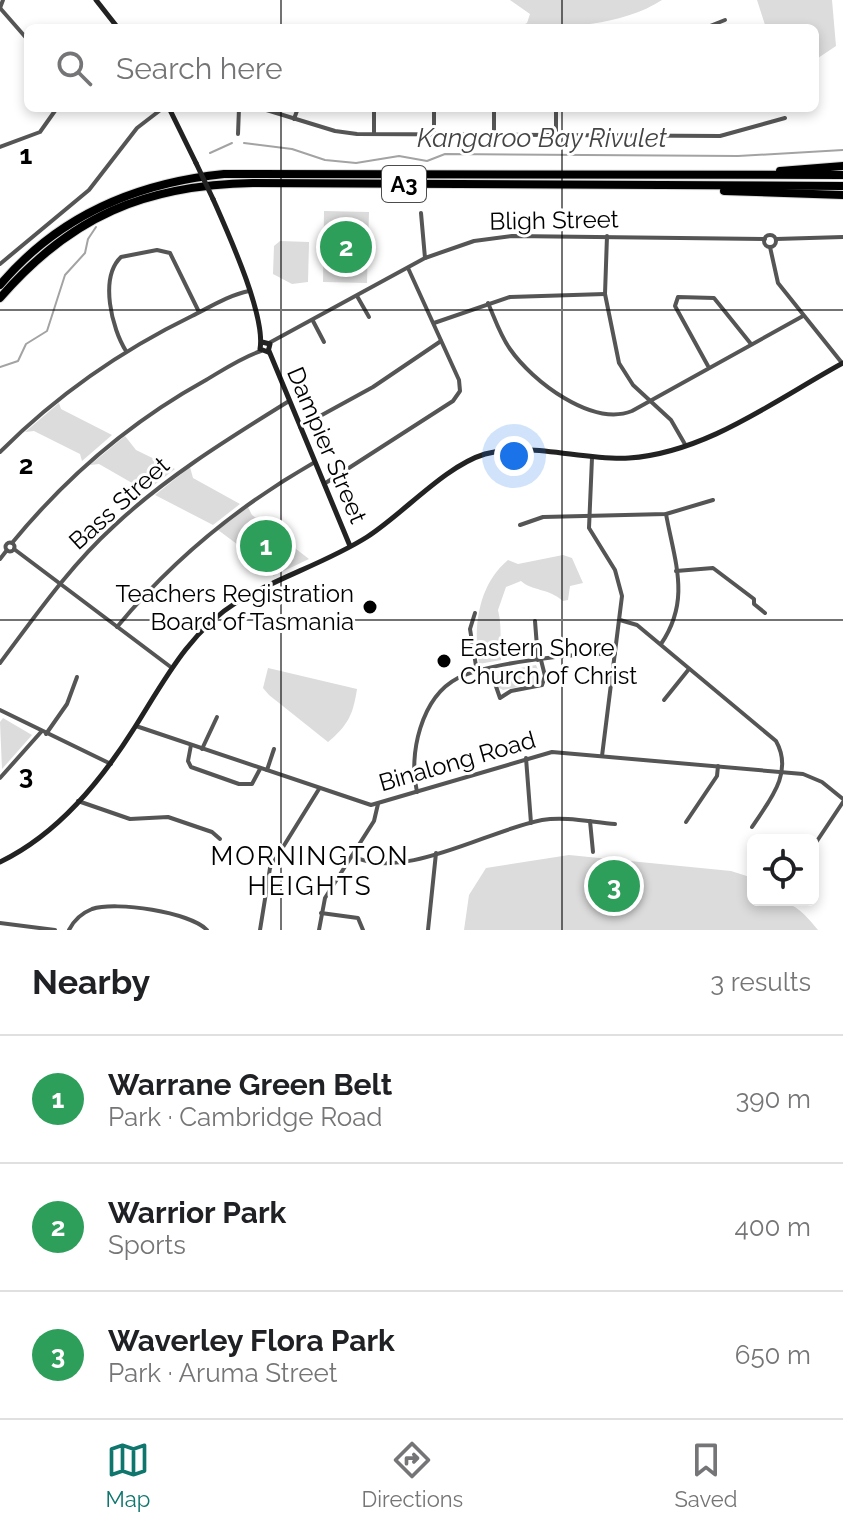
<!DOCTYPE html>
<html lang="en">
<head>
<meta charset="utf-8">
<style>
	:root { --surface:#fff; --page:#f6f6f6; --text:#202124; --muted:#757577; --line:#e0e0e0; --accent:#0f766e }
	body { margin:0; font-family:Raleway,sans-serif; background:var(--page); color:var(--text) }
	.controls { position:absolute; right:24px; bottom:24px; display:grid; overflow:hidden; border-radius:12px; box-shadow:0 4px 12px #0003 }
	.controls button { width:72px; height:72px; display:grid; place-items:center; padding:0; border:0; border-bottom:2px solid var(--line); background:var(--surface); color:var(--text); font:40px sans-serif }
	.you { position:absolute; left:514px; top:456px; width:28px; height:28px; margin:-20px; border:6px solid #fff; border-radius:50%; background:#1a73e8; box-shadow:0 0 0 12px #1a73e833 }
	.badge { display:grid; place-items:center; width:52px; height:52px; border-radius:50%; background:var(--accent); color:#fff; font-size:26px; font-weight:700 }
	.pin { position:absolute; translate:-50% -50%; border:4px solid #fff; box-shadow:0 2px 8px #0006 }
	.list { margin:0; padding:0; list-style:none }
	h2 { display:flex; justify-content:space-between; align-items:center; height:104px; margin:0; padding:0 32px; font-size:34px }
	h2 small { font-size:26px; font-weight:400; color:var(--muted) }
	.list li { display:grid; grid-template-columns:52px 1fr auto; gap:24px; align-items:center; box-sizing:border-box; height:128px; padding:0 32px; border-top:2px solid var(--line) }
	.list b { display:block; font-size:30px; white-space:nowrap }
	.list p { margin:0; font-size:26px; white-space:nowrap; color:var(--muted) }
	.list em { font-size:26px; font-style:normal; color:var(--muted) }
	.icon { flex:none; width:44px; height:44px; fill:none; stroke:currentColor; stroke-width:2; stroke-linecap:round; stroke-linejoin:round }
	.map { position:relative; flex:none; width:843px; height:930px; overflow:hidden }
	.search { position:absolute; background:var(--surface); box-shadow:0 4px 12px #0003; left:24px; right:24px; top:24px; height:88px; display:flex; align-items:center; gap:20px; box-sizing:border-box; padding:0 28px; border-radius:12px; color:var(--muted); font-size:30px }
	.sheet { height:488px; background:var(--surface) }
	nav { display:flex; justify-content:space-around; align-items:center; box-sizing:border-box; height:112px; border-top:2px solid var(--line); background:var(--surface); font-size:22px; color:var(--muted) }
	nav a { display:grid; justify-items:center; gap:4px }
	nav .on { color:var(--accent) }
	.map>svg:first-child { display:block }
	.green { fill:#dcdcdc }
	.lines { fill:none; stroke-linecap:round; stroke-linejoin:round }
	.stream { stroke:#a3a3a3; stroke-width:2 }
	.highway-casing { stroke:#dbdbdb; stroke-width:10 }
	.street { stroke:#555; stroke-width:4 }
	.secondary { stroke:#222; stroke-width:5 }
	.highway { stroke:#000; stroke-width:8 }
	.secondary-bridge { stroke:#222; stroke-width:5 }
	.grid { fill:none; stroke:#000; stroke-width:2; stroke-opacity:0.55 }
	.poi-dot { fill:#000; stroke:#fff; stroke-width:3 }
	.labels { text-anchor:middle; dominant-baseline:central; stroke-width:6; stroke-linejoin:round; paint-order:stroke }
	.shield { fill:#fff; stroke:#4c4c4c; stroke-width:2 }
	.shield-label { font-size:22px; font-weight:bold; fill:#000 }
	.street-label { font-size:24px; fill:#000; stroke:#fff }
	.poi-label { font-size:24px; fill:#000; stroke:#fff; text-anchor:end }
	.water-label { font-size:26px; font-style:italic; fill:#444; stroke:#fff }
	.neighbourhood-label { font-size:26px; letter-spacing:2px; fill:#000; stroke:#fff }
	.grid-label { font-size:26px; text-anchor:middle; font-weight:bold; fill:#000; stroke:#fff; stroke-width:6; stroke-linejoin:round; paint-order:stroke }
</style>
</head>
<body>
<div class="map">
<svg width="843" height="930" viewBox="0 0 843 930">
	<rect width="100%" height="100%" fill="#fff"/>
	<g class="green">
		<path d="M510,0H662C622,26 563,28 517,28L527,23L530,14Z"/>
		<polygon points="757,0 832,0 836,46 815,60 815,28 766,28"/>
		<polygon points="324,211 369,212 367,283 323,282"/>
		<polygon points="280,241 309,242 308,282 292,284 273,274 274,246"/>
		<polygon points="59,403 61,409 112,435 82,461 80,454 34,431 25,432"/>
		<polygon points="125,436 136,450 175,469 146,491 99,464 90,465"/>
		<polygon points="190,467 193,478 240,504 213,525 155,495"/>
		<polygon points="248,507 252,515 309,559 273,576 272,570 218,530"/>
		<path d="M563,555L572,558L583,583L570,586L568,600L563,601C548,588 532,591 521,581L506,587L498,610C502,625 500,642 501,660L479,664C473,627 478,585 508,560L518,564Z"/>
		<polygon points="536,665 541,677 538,683 503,690 497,687 498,672"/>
		<path d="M268,668L357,689C353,715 348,725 328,742L269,695L263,688Z"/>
		<polygon points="3,718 32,735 2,769 0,722"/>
		<path d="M569,855L731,871L753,878V900C788,900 795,902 818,930H464L469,895L486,868Z"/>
	</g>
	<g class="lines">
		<g class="stream">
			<polyline points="244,143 292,149 325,160 356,163 399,156 427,161 445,154 738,156 843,150"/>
			<polyline points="210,153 232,143"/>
			<polyline points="0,367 18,361 26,344 47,331 65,275 85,253 88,239 96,227"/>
		</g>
		<g class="highway-casing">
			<g id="highway">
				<polyline points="780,171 843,166"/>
				<polyline points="724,191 843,195"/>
				<path d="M0,285C58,216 136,183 224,174L843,175"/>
				<path d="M0,298C71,216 145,185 253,183L843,186"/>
			</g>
		</g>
		<g class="street">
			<polyline points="0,8 28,40"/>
			<polyline points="0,8 3,0"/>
			<polyline points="705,28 725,20"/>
			<polyline points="260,108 335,131 357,134 720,136 785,118"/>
			<polyline points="494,108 494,134"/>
			<polyline points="294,119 298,108"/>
			<polyline points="238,134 239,108"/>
			<polyline points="374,134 374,108"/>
			<polyline points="434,134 434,108"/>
			<polyline points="556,135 556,108"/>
			<polyline points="0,147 40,132 57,108"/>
			<polyline points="421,213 425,258"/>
			<circle cx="770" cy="241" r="6"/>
			<polyline points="607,236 605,294 619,363 633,385 671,420 686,446"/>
			<polyline points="776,239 843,237"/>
			<polyline points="770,247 778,283 842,363"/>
			<polyline points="0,264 89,190 137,128 163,108"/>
			<polyline points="357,296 369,317"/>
			<path d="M488,303C495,319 500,335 510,349C532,381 592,427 632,411L803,316"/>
			<polyline points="313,321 324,342"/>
			<polyline points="434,323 510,297 605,294"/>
			<polyline points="269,343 425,258 474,241 512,236 765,239"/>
			<path d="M126,351C112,329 99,278 121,257L157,250L170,253L199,312"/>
			<polyline points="708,366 675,306 678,297 714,298 751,344"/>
			<polyline points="300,427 373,387 441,341"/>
			<path d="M0,452C56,396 120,351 192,316C210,307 229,295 249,291"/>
			<polyline points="592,458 589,528 615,570 622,596 602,756"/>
			<polyline points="324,484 453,401 460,391 459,380 408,268"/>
			<polyline points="520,525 543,517 666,514 713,500"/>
			<circle cx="10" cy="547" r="4.5"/>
			<path d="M12,543C67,476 130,422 206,380C223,370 242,357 261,351"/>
			<polyline points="14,549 172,668"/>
			<polyline points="0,559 7,550"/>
			<polyline points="676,571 713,568 754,599 754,604 765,613"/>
			<polyline points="475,613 470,629 477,672"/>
			<path d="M620,620L637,625L776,741C794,773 769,801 752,827"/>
			<polyline points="535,621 538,660"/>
			<path d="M117,627C173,559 238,506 315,462"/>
			<path d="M661,644C691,600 675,563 666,514"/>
			<path d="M0,663C36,615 70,566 114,526C166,477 228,439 289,401"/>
			<polyline points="490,669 500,698 511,691 542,685 545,676 541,660"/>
			<polyline points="664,700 689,669"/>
			<polyline points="0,710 111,764"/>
			<polyline points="136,726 371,805 552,752 803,774 822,782 843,799"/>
			<polyline points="46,734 67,704 77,677"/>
			<polyline points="191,745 188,761 191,767 239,784 252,784 260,769"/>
			<polyline points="202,749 217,717"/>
			<polyline points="526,758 531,823"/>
			<polyline points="267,770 274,749"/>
			<polyline points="0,778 41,732"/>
			<path d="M417,792C408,755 421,697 458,678C487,663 582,652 615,654"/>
			<polyline points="78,801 130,819 168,817 212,832 220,839"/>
			<polyline points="590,821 593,852"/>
			<polyline points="686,822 717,776 718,766"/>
			<polyline points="813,847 843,802"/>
			<path d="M352,856C404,882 488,830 542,820C565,816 591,822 615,824"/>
			<polyline points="321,913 358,918 363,930"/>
			<polyline points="0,923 55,930"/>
			<path d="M69,930C74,920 82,913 92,909C116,901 190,912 207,930"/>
			<polyline points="260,930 270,868 319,789"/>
			<polyline points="319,930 325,898 374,821 378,804"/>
			<polyline points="428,930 436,853"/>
		</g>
		<g class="secondary">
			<polyline points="96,0 118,28"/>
			<polyline points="169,108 196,163"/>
			<path d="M213,199C228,233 266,316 260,349L268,352L270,344L262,342"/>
			<polyline points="269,351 350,546"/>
			<path d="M0,862C58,834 101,781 135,727C164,681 189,632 237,602C278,577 326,563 367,537C403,514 445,466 485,454C530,441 583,461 629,458C706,453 777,399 843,363"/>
		</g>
		<use href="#highway" class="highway"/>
		<polyline class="secondary-bridge" points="196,163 213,199"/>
	</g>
	<path class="grid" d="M281,0V28M562,0V28M281,108V930M562,108V930M0,310H843M0,620H843"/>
	<g class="poi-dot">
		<circle cx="370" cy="607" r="8"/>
		<circle cx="444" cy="661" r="8"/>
	</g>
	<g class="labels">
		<rect class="shield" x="382" y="166" width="44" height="36" rx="6"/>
		<g class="shield-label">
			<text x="404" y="184">A3</text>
		</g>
		<g class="street-label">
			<text transform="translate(554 220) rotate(-1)">Bligh Street</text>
			<text transform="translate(327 445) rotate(67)">Dampier Street</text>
			<text transform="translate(119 503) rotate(-42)">Bass Street</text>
			<text transform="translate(457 761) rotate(-16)">Binalong Road</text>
		</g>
		<g class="poi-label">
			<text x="354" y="593">Teachers Registration<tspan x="354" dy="28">Board of Tasmania</tspan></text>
			<text x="460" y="647" text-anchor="start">Eastern Shore<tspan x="460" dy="28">Church of Christ</tspan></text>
		</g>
		<g class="water-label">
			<text x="542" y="138">Kangaroo Bay Rivulet</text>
		</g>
		<g class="neighbourhood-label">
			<text x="310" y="856">MORNINGTON<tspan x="310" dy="30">HEIGHTS</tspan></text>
		</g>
	</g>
	<g class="grid-label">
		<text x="26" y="164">1</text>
		<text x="26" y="474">2</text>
		<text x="26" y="784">3</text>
	</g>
</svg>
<div class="controls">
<button><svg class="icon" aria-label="locate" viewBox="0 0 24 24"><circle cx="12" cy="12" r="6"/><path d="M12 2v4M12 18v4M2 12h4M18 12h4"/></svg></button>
</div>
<div class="you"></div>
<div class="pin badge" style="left:266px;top:546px;background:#2e9e5b">1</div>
<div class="pin badge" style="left:346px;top:247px;background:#2e9e5b">2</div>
<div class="pin badge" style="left:614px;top:886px;background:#2e9e5b">3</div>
<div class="search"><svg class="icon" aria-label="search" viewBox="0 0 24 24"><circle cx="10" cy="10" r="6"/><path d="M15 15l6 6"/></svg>Search here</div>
</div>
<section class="sheet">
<h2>Nearby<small>3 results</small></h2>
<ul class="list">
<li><span class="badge" style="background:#2e9e5b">1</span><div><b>Warrane Green Belt</b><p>Park · Cambridge Road</p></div><em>390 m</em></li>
<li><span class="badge" style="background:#2e9e5b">2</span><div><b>Warrior Park</b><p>Sports</p></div><em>400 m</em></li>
<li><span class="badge" style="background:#2e9e5b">3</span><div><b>Waverley Flora Park</b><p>Park · Aruma Street</p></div><em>650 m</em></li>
</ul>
</section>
<nav>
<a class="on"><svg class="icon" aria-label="map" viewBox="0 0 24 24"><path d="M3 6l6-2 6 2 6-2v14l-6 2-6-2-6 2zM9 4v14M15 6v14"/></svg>Map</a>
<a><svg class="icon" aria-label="directions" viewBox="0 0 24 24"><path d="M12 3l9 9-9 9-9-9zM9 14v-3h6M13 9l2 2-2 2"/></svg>Directions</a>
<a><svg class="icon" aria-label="saved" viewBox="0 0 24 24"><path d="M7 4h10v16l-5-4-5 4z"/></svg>Saved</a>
</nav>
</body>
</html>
